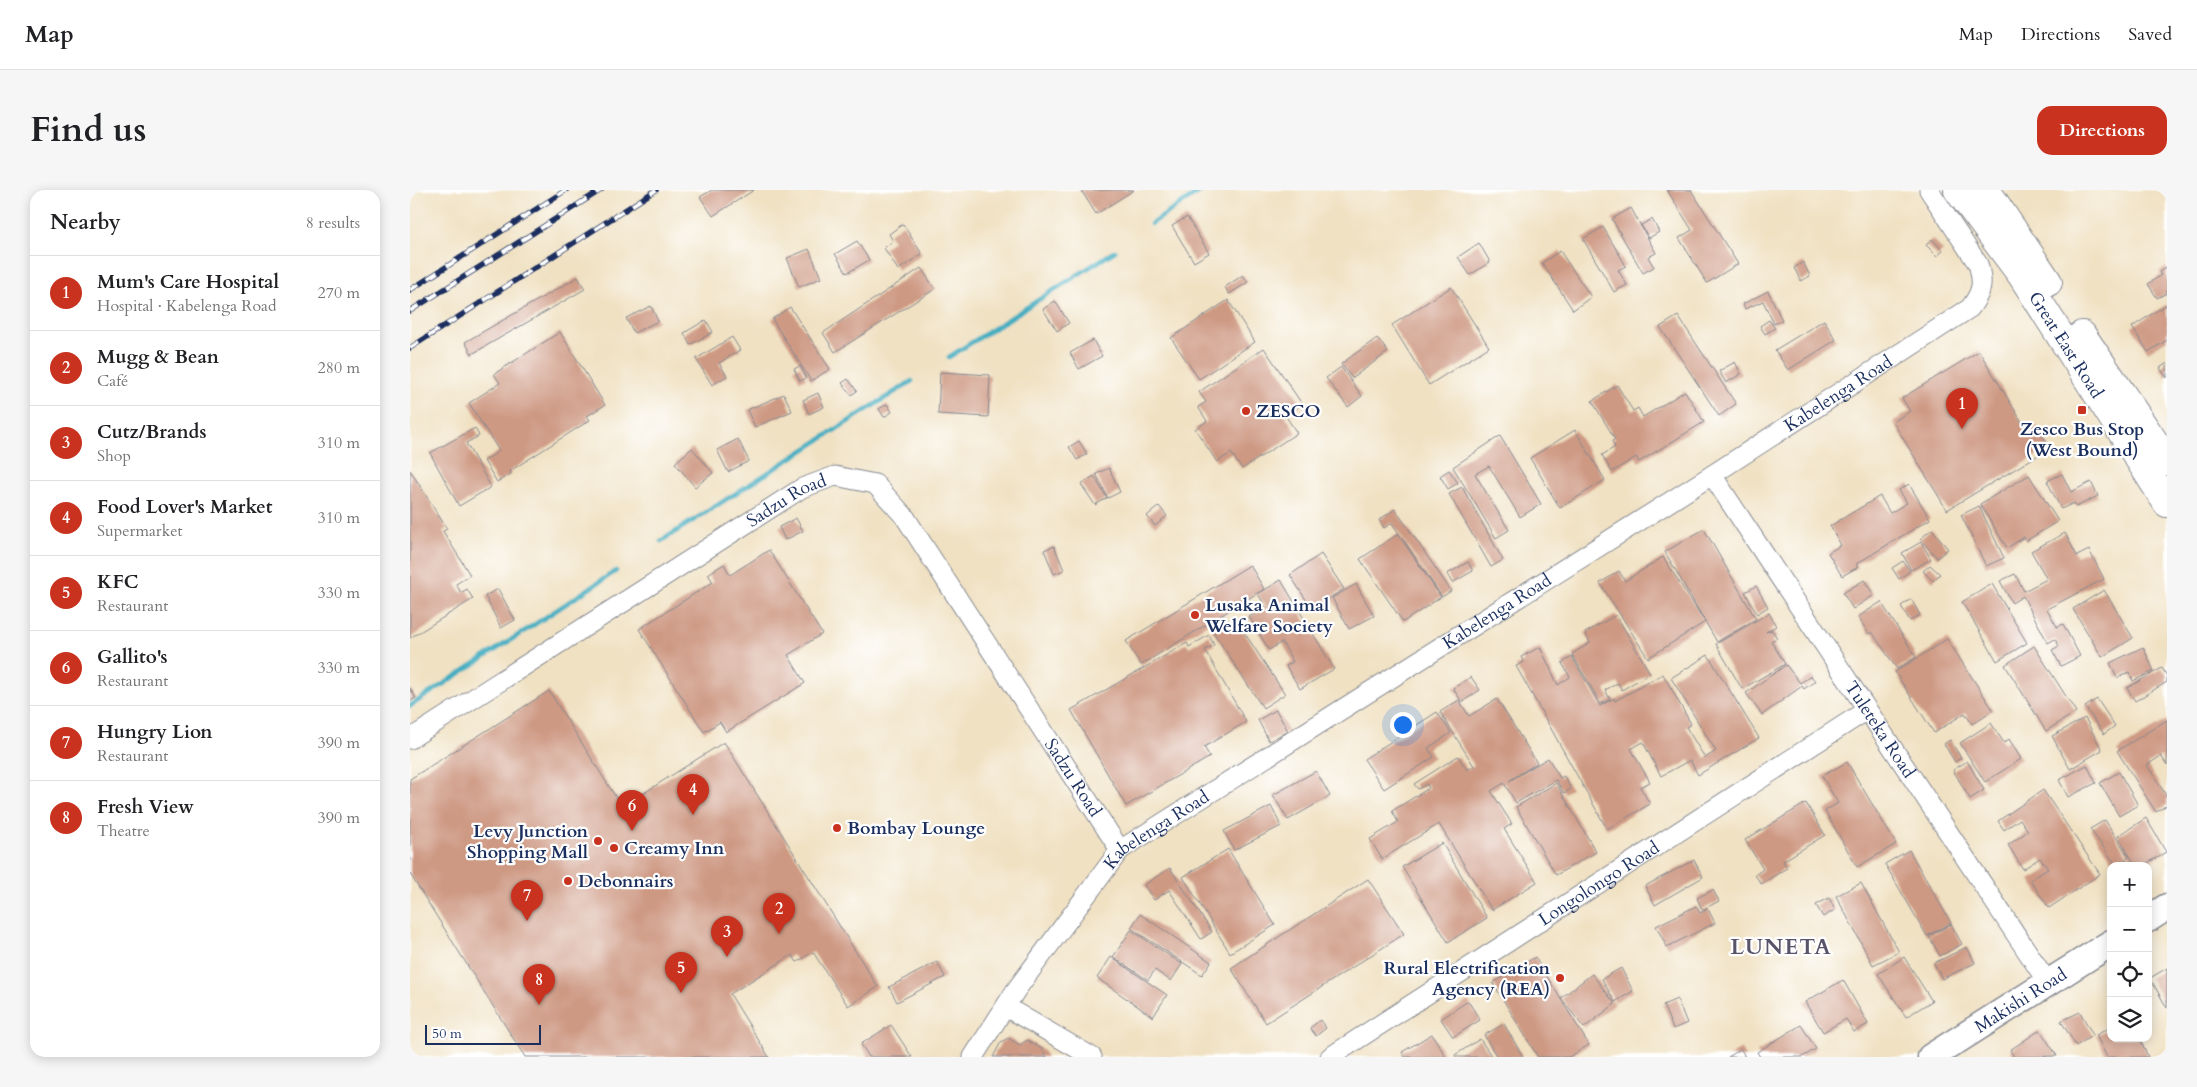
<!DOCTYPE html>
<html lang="en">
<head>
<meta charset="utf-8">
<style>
	:root { --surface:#fff; --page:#f6f6f6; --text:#202124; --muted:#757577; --line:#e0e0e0; --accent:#c8321e }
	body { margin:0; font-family:Cardo,serif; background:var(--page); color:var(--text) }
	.controls { position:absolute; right:15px; bottom:15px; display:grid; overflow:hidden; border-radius:10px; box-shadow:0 2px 12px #0003 }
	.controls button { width:45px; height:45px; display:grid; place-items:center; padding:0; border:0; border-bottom:1px solid var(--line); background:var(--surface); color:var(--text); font:25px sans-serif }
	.scale { position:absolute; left:15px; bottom:12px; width:116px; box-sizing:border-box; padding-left:5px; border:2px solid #1b2f5e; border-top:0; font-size:14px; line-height:18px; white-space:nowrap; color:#1b2f5e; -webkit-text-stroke:4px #fff; paint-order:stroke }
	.you { position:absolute; left:992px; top:534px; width:18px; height:18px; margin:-12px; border:4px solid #fff; border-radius:50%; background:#1a73e8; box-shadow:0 0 0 8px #1a73e833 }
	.badge { display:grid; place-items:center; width:32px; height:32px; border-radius:50%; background:var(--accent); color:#fff; font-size:16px; font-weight:700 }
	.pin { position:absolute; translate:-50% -41px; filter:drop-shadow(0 1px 2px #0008) }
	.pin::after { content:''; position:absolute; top:26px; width:18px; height:15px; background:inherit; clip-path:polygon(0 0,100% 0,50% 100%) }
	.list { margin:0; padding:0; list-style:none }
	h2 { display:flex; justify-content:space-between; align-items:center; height:65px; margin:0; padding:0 20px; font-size:21px }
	h2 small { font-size:16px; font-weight:400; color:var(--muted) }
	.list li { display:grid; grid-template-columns:32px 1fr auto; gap:15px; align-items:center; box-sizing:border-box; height:75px; padding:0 20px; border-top:1px solid var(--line) }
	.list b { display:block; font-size:19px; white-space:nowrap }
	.list p { margin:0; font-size:16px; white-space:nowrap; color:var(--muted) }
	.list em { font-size:16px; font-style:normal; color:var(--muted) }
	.icon { flex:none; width:28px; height:28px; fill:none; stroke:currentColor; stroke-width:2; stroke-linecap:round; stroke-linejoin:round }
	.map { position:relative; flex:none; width:1757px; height:867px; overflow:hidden; border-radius:15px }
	header { display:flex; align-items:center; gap:30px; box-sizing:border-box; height:70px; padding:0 25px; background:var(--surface); border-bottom:1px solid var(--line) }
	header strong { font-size:24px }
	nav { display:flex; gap:28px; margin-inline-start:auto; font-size:18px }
	.intro { display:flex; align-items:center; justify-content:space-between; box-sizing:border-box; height:120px; padding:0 30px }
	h1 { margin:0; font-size:35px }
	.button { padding:12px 22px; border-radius:15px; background:var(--accent); color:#fff; font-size:18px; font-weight:700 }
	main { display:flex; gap:30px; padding:0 30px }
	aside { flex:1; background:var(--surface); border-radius:15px; box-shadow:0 2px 12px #0003 }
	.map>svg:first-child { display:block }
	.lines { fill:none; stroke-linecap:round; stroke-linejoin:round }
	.stream { stroke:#42adc1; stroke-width:4.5 }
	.building { fill:#ce9983 }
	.street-casing { stroke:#868890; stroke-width:21 }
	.secondary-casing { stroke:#868890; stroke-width:29 }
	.primary-casing { stroke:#868890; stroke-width:30 }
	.street { stroke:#fff; stroke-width:19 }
	.secondary { stroke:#fff; stroke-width:26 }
	.primary { stroke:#fff; stroke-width:28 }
	.rail-casing { stroke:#1b2f5e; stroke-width:5.5 }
	.rail { stroke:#fff; stroke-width:4; stroke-dasharray:11; stroke-linecap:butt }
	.poi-dot { fill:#c8321e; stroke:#fff; stroke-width:2 }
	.labels { text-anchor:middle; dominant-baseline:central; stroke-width:4.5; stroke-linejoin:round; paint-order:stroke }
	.street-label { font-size:18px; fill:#1b2f5e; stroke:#fff }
	.poi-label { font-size:18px; font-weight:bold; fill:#1b2f5e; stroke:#fff; text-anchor:start }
	.district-label { font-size:22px; font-weight:bold; letter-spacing:1px; fill:#5a546b; stroke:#fff }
</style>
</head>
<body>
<header>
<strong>Map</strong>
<nav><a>Map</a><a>Directions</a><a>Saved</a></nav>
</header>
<div class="intro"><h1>Find us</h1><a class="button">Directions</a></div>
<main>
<aside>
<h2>Nearby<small>8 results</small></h2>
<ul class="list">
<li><span class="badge">1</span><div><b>Mum's Care Hospital</b><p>Hospital · Kabelenga Road</p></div><em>270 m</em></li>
<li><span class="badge">2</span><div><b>Mugg &amp; Bean</b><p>Café</p></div><em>280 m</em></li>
<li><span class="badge">3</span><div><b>Cutz/Brands</b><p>Shop</p></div><em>310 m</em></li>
<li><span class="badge">4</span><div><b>Food Lover's Market</b><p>Supermarket</p></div><em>310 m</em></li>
<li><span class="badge">5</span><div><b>KFC</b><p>Restaurant</p></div><em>330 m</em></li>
<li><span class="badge">6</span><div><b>Gallito's</b><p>Restaurant</p></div><em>330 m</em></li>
<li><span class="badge">7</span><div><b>Hungry Lion</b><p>Restaurant</p></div><em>390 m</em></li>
<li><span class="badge">8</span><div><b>Fresh View</b><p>Theatre</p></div><em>390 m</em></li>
</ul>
</aside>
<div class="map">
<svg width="1757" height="867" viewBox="0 0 1757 867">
	<rect width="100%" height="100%" fill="#fff"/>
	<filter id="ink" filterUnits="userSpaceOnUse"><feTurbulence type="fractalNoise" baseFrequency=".02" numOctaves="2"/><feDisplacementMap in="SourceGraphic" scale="10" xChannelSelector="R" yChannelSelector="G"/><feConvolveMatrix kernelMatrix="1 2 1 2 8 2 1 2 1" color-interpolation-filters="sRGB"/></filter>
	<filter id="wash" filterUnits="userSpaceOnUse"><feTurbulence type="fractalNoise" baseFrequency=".0096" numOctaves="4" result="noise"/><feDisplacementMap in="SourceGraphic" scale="20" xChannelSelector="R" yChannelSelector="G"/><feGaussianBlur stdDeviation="1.12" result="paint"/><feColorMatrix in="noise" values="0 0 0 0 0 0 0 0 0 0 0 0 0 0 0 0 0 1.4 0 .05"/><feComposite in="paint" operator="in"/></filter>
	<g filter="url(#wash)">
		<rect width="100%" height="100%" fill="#f0e1c2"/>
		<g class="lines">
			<g class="stream">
				<polyline points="741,34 792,0"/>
				<polyline points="539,167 705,61"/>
				<polyline points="251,351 502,191"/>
				<polyline points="0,516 206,381"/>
			</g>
		</g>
		<g id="blocks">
			<g class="building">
				<polygon points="302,0 344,0 303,26 290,7"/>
				<polygon points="671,0 724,0 686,24"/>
				<polygon points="1257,0 1281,0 1328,74 1297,93 1269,48 1282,40"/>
				<polygon points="1221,18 1246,63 1238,67 1244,77 1233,83 1202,29"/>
				<polygon points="777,27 799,63 784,72 762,36"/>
				<polygon points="1242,29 1249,42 1239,48 1231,35"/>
				<polygon points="493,34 512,64 488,80 474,58 483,51 479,44"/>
				<polygon points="1193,37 1216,76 1208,80 1217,95 1204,102 1173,49"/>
				<polygon points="1522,49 1533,61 1527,66 1516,55"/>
				<polygon points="447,51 459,70 437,83 425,64"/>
				<polygon points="1069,53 1080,72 1060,85 1048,67"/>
				<polygon points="399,59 411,88 389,97 377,68"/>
				<polygon points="1150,61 1181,107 1163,120 1132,73"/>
				<polygon points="1393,72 1400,86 1391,91 1384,78"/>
				<polygon points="1757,77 1757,103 1747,108 1738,94 1751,85 1749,82"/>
				<polygon points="511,78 525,99 425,162 413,143"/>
				<polygon points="833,85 838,92 819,104 815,97"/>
				<polygon points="168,87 175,99 62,164 55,152"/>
				<polygon points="1041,97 1079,157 1019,195 982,135"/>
				<polygon points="1358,101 1372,130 1364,134 1353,111 1335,119 1333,114"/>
				<polygon points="818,110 845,152 789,189 761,148"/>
				<polygon points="645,111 659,133 647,141 633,119"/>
				<polygon points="1757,114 1757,150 1738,162 1722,137"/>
				<polygon points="241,116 248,131 224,143 216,128"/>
				<polygon points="380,117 420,179 401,191 362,129"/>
				<polygon points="1268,126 1326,214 1309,226 1250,137"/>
				<polygon points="296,130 303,142 280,155 274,143"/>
				<polygon points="1359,130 1365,138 1355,144 1350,136"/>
				<polygon points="1414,130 1426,150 1378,180 1365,160"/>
				<polygon points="150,142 195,215 177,226 180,230 100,281 101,284 87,292 74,271 89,261 59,213 90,193 84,184"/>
				<polygon points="322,147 330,160 309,173 317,186 302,195 286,169"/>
				<polygon points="967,148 978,162 942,188 931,174"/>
				<polygon points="683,150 692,166 669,179 660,163"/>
				<polygon points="854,158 892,214 875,225 887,243 832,279 821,263 807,272 785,239 797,231 788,217 796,212 789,202"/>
				<polygon points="1569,161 1618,242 1627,236 1640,258 1537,320 1483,232 1500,221 1492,208"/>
				<polygon points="1325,172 1331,184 1316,193 1309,181"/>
				<polygon points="1757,173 1757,188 1750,178"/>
				<polygon points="390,176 396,188 390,191 384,179"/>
				<polygon points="931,177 952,206 938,217 916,188"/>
				<polygon points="530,182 580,185 578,227 528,224"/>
				<polygon points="438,189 447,201 441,205 432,193"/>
				<polygon points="1207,195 1223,221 1228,218 1233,227 1275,201 1294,232 1229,272 1226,267 1202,282 1192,265 1205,257 1202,251 1205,249 1182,211"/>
				<polygon points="408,203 414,217 399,224 393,210"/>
				<polygon points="374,204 382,221 345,237 337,220"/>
				<polygon points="477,214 482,222 474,227 469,219"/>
				<polygon points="65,238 69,246 56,253 81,297 49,316 20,263"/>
				<polygon points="1165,240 1195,290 1150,318 1120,268"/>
				<polygon points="1090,246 1131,314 1110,327 1079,276 1065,284 1099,340 1086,348 1043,277"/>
				<polygon points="328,249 339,271 318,282 307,260"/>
				<polygon points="669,251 677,264 667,270 659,257"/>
				<polygon points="282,258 303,283 285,297 265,273"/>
				<polygon points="699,278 710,302 698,308 686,284"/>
				<polygon points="0,280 37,339 33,341 60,385 46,394 51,403 57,399 63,409 0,448"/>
				<polygon points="1039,280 1048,293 1038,299 1030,286"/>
				<polygon points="1652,284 1661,302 1681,292 1688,306 1666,317 1664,313 1651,319 1637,291"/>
				<polygon points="1619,285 1648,331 1616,351 1614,347 1597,358 1570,314"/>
				<polygon points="684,286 697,308 685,315 671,294"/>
				<polygon points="1499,294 1520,329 1446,374 1448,377 1432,386 1418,363 1431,355 1420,336 1470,306 1480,323 1497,313 1489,300"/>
				<polygon points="1052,297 1093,370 1081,377 1039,304"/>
				<polygon points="749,316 757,326 745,336 737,326"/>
				<polygon points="1569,316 1594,368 1576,376 1551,325"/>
				<polygon points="985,319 1041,401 1032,407 982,333 974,338 969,330"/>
				<polygon points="386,328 393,341 375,350 369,337"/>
				<polygon points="1294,339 1346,429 1307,452 1255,362"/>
				<polygon points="1522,339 1538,359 1527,368 1510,349"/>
				<polygon points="1655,343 1667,366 1679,360 1694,389 1637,419 1647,437 1653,434 1670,466 1651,476 1642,460 1649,456 1645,449 1638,453 1613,406 1602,413 1590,391 1605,384 1614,401 1637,389 1621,361"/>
				<polygon points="988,344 1031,407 993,432 950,369"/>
				<polygon points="1511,352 1521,369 1501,380 1492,363"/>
				<polygon points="644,356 654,380 644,384 634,360"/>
				<polygon points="359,360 412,444 378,465 395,493 316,542 310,532 294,542 229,439 303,392 298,384 314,374 320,385"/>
				<polygon points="911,364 934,399 902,419 880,385"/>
				<polygon points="1253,367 1295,432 1238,468 1190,393 1209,381 1215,391"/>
				<polygon points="1493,371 1500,381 1489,389 1482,378"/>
				<polygon points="1058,372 1063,381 1042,393 1037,384"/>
				<polygon points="840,375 854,399 731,475 716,451"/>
				<polygon points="1520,375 1530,384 1523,391 1513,381"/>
				<polygon points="871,390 924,479 890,499 876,476 883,472 872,452 859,460 839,427 856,417 848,404"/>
				<polygon points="1454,390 1464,405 1443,419 1433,403"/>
				<polygon points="946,394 964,426 939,439 922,408"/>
				<polygon points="1582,394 1617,453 1587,471 1552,412"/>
				<polygon points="1346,396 1358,417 1347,424 1335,402"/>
				<polygon points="88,399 105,430 91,438 75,406"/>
				<polygon points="1694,400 1723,448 1692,467 1663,419"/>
				<polygon points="1501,409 1510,425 1500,431 1491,416"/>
				<polygon points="1471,412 1506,467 1487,479 1462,442 1459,444 1448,427"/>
				<polygon points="1359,423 1366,436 1356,442 1362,440 1367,448 1361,451 1375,474 1332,499 1306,454"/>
				<polygon points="1206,425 1240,483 1212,500 1208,493 1195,500 1200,509 1191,514 1162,464 1180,453 1175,443"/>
				<polygon points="815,426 822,438 828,433 875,504 853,518 800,437"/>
				<polygon points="799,445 804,455 795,460 836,532 794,557 800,567 716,616 661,520 777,453 779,457"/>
				<polygon points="1537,449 1583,520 1562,534 1555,523 1524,543 1485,482"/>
				<polygon points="1624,456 1666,522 1636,541 1595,475"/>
				<polygon points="1130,457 1148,495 1160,487 1152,473 1162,467 1190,516 1204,508 1205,511 1253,484 1281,534 1276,537 1295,568 1306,561 1261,488 1298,465 1349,548 1288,585 1280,570 1251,586 1233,552 1221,559 1240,592 1230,597 1240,614 1197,639 1106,476 1114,472 1111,467"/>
				<polygon points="1733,457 1744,481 1723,491 1719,482 1707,488 1700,473"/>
				<polygon points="1376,475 1390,493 1401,486 1405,491 1394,499 1392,496 1352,525 1336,503"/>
				<polygon points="1752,478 1757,486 1757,492 1725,511 1717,498"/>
				<polygon points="1061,487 1070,500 1052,512 1043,498"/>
				<polygon points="0,498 6,508 0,511"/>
				<polygon points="139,501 212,617 314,552 468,797 438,816 403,762 387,772 382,765 320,804 359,867 115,867 0,684 0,589"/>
				<polygon points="1087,509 1127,573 1099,591 1138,568 1150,588 1154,586 1161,599 1154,603 1146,590 1106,613 1094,593 1081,601 1102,634 1094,639 1127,692 1082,720 1029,634 972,669 960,649 988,632 982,621 1019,598 1017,594 1008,599 1004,594 1048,566 1057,580 1064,576 1030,522 1049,510 1059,526"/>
				<polygon points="1687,509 1705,536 1694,544 1675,517"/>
				<polygon points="866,520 878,541 859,551 848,530"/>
				<polygon points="1027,522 1041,543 1018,558 1024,567 974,599 954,569"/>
				<polygon points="1675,528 1692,560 1660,579 1642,546"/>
				<polygon points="1757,530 1757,575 1751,566 1737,575 1757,607 1757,615 1746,622 1707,561"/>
				<polygon points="1581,533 1594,553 1599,549 1611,569 1575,592 1550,553"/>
				<polygon points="1540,550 1551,568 1545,572 1534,554"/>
				<polygon points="1557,571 1574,600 1560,609 1543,580"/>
				<polygon points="1437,572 1486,654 1447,677 1415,621 1428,613 1412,586"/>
				<polygon points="1677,575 1686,593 1658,607 1649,590"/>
				<polygon points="906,581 920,606 878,630 863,605"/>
				<polygon points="1709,582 1728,615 1709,626 1690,593"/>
				<polygon points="1146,593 1186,662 1146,685 1106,617"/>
				<polygon points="1633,600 1690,684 1639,718 1620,690 1638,679 1630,668 1613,679 1598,655 1618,641 1610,629 1594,640 1588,631"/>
				<polygon points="1396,613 1415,645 1373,671 1377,678 1351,694 1345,685 1353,679 1335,650"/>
				<polygon points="861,616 871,636 824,660 814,641"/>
				<polygon points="1736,628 1756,662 1732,676 1726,676 1708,646"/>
				<polygon points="1695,630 1719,667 1707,676 1680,639"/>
				<polygon points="1032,653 1077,728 1038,752 992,677"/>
				<polygon points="818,659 865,735 820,763 773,687"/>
				<polygon points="1499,660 1541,733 1517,746 1475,674"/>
				<polygon points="1284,670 1293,687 1245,715 1235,696"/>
				<polygon points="760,678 802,742 791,749 759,700 744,710 734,695"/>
				<polygon points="958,689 994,744 856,833 821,778"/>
				<polygon points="1451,693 1489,762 1463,775 1426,706"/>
				<polygon points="1303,700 1309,711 1292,720 1287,708"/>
				<polygon points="1419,708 1425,720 1413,727 1406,715"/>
				<polygon points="1286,716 1290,723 1298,719 1305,733 1257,757 1246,736"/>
				<polygon points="730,724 801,772 792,785 721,738"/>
				<polygon points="1541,734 1552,754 1530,766 1519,746"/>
				<polygon points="721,740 772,774 761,791 745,780 738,790 703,767"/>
				<polygon points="1557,757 1565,773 1532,789 1524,773"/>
				<polygon points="701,767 757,805 743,827 687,788"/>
				<polygon points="1125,767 1179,855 1159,867 1128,867 1083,793"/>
				<polygon points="1494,767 1522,811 1496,827 1468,784"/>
				<polygon points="527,772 535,787 487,812 479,797"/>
				<polygon points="1211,778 1223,801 1205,812 1192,789"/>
				<polygon points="1757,778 1757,818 1740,788"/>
				<polygon points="1182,784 1205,814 1174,838 1151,808"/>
				<polygon points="1433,790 1458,834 1444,842 1436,829 1413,842 1395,812"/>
				<polygon points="1267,809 1277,833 1263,839 1253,815"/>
				<polygon points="1058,811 1070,830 1043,847 1031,829"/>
				<polygon points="1670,822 1683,845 1666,856 1651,831"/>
				<polygon points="910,830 916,838 906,846 900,838"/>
				<polygon points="1094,834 1113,867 1087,867 1074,845"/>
				<polygon points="481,835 502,867 459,867 451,854"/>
				<polygon points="1391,835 1406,859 1392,867 1350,867 1347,862"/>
				<polygon points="1701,837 1701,848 1730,848 1738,867 1697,867 1686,845"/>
				<polygon points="1630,840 1647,866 1604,867 1600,860"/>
				<polygon points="1022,844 1036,867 995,867 992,862"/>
				<polygon points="598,848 610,855 617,850 632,859 637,867 583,867 591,852"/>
				<polygon points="1070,849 1082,867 1046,867 1045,865"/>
				<polygon points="1331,859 1335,867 1318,867"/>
			</g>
		</g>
	</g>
	<g filter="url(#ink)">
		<use href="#blocks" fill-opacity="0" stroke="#868890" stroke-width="1"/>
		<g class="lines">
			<g class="street-casing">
				<g id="street">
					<path id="s1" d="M1302,285L1638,793"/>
					<path id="s2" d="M0,549L392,298L425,286L465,294L495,327L710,660"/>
					<polyline points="596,817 682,867"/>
					<path id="s3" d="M563,867L606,800L710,660L1302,285L1560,118C1572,102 1574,94 1568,74L1519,0"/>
					<path id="s4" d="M920,867L1457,520"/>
				</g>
			</g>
			<g class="secondary-casing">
				<g id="secondary">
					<polyline points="1738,729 1757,717"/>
					<path id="s5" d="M1521,867L1701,753"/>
				</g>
			</g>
			<g class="primary-casing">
				<g id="primary">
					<path id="s6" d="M1548,0L1611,84L1757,313"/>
					<polyline points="1576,0 1638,92"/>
					<polyline points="1672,145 1757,271"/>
				</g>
			</g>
			<use href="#street" class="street"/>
			<use href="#secondary" class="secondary"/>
			<use href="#primary" class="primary"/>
			<g class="rail-casing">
				<g id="rail">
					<polyline points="0,100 156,0"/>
					<polyline points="0,121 191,0"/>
					<polyline points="0,158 246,0"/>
				</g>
			</g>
			<use href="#rail" class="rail"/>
		</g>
	</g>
	<g class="poi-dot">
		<rect x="1667" y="215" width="10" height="10" rx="2.5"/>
		<circle cx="836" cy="221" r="5"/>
		<circle cx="785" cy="425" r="5"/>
		<circle cx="427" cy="638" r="5"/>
		<circle cx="188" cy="651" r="5"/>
		<circle cx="204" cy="658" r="5"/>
		<circle cx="158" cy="691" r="5"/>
		<circle cx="1150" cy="788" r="5"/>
	</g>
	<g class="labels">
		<g class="street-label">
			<text stroke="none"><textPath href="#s6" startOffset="189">Great East Road</textPath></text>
			<text stroke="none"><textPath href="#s3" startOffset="1105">Kabelenga Road</textPath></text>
			<text stroke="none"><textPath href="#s2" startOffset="446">Sadzu Road</textPath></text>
			<text stroke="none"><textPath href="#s3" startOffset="700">Kabelenga Road</textPath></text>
			<text stroke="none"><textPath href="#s1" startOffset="305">Tuleteka Road</textPath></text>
			<text stroke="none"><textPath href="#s2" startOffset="896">Sadzu Road</textPath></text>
			<text stroke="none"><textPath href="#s3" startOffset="295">Kabelenga Road</textPath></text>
			<text stroke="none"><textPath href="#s4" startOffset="320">Longolongo Road</textPath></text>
			<text stroke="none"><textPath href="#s5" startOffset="106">Makishi Road</textPath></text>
		</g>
		<g class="poi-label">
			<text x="846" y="221">ZESCO</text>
			<text x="1672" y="239" text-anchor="middle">Zesco Bus Stop<tspan x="1672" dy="21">(West Bound)</tspan></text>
			<text x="795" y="415">Lusaka Animal<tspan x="795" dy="21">Welfare Society</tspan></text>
			<text x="437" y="638">Bombay Lounge</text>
			<text x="178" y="641" text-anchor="end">Levy Junction<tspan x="178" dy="21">Shopping Mall</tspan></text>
			<text x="214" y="658">Creamy Inn</text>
			<text x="168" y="691">Debonnairs</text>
			<text x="1140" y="778" text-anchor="end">Rural Electrification<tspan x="1140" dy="21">Agency (REA)</tspan></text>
		</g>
		<g class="district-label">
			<text x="1371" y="757">LUNETA</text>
		</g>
	</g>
</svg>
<div class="controls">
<button>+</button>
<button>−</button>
<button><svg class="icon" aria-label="locate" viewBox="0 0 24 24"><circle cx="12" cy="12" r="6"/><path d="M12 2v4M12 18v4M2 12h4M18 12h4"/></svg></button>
<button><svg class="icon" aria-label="layers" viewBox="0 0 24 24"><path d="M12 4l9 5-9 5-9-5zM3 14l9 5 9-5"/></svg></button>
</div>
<div class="scale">50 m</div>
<div class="you"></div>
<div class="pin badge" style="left:1552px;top:239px">1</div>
<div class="pin badge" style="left:369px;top:744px">2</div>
<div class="pin badge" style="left:317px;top:767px">3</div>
<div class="pin badge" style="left:283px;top:625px">4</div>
<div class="pin badge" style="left:271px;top:803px">5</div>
<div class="pin badge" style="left:222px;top:641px">6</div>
<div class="pin badge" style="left:117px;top:731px">7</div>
<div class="pin badge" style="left:129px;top:815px">8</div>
</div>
</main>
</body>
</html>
